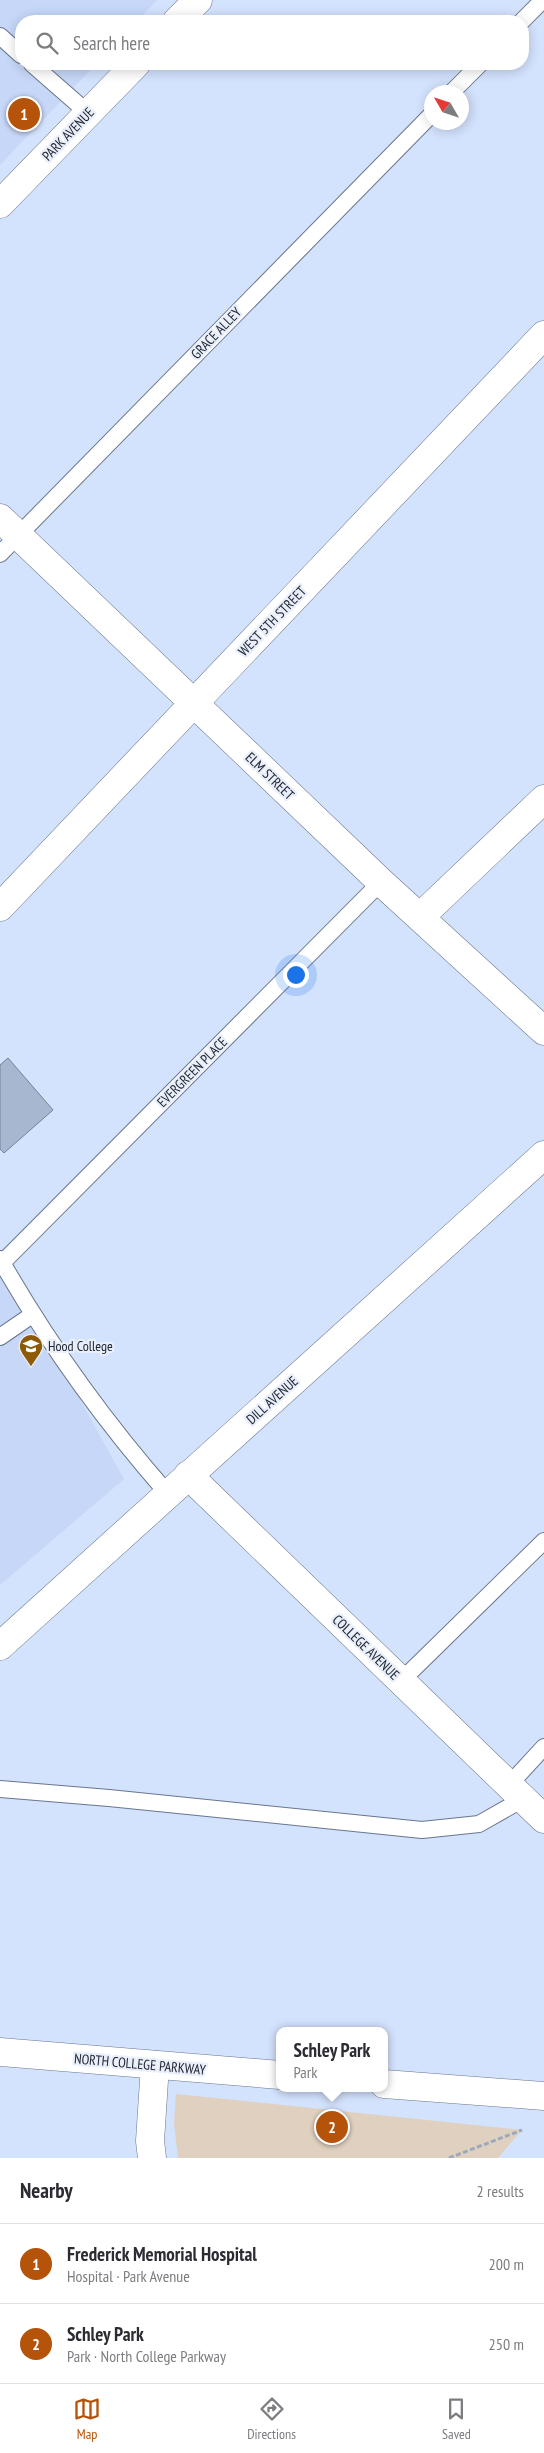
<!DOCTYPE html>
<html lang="en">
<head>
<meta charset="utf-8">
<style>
	:root { --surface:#fff; --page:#f7f7f7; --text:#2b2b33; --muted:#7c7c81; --line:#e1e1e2; --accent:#b45309 }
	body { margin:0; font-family:"PT Sans Narrow",sans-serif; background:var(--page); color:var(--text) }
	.compass { position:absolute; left:424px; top:85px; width:45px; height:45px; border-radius:50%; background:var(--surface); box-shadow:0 2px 12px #0003; rotate:309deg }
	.you { position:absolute; left:295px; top:974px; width:18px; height:18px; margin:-12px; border:4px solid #fff; border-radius:50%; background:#1a73e8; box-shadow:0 0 0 8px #1a73e833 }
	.badge { display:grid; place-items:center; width:32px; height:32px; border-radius:50%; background:var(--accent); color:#fff; font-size:16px; font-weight:700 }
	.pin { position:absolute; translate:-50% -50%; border:2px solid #fff; box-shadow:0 1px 5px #0006 }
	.popup { position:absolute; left:276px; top:2027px; width:112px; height:65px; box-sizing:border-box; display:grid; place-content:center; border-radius:10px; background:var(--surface); filter:drop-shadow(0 1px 4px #0005); font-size:16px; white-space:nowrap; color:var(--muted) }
	.popup b { font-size:19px; color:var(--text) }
	.popup::after { content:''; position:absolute; left:50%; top:100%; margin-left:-10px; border:10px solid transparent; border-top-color:var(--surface) }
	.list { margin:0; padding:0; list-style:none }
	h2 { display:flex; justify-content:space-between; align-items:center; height:65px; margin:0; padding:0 20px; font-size:21px }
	h2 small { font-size:16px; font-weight:400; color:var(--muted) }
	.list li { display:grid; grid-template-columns:32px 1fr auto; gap:15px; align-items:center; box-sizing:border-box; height:80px; padding:0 20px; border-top:1px solid var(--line) }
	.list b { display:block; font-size:19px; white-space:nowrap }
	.list p { margin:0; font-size:16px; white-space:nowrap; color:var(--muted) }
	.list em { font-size:16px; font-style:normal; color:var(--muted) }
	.icon { flex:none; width:28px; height:28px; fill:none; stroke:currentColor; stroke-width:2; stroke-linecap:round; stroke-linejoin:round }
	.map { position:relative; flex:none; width:544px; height:2158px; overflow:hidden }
	.search { position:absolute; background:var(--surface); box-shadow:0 2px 12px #0003; left:15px; right:15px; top:15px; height:55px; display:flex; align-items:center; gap:12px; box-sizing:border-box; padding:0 18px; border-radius:20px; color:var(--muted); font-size:19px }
	.sheet { height:225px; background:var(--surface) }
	nav { display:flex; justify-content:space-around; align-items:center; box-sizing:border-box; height:70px; border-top:1px solid var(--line); background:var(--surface); font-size:14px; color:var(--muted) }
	nav a { display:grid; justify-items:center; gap:2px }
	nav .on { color:var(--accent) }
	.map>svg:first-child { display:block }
	.built { fill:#c6d7f8 }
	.green { fill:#dfd0bf }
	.building { fill:#a8b7d0; stroke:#748199 }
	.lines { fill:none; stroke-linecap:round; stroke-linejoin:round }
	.service-casing { stroke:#69768d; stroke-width:18 }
	.minor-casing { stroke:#69768d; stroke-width:29 }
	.tertiary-casing { stroke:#69768d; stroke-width:29 }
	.secondary-casing { stroke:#69768d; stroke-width:29 }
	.path { stroke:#9ca8be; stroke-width:3; stroke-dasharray:5 2.5; stroke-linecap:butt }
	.service { stroke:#fff; stroke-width:16 }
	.minor { stroke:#fff; stroke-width:28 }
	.tertiary { stroke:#fff; stroke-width:28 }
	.secondary { stroke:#fff; stroke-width:28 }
	.labels { text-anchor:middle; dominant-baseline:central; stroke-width:4.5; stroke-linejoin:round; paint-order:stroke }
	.street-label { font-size:14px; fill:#222832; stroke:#e9effa }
	.poi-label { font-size:14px; fill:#222832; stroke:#e9effa; text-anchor:start }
</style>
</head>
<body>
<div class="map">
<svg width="544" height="2158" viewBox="0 0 544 2158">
	<rect width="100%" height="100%" fill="#d3e2fd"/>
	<g class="built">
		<polygon points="0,0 157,0 137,21 21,21 21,64 96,64 0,165"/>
		<polygon points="0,1255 124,1479 0,1585"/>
	</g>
	<polygon class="green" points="176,2094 522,2130 498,2158 178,2158 174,2123"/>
	<polygon class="building" points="8,1058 53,1110 4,1153 0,1149 0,1065"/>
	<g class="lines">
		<g class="service-casing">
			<g id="service">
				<polyline points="522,21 543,0"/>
				<polyline points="0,36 21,55"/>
				<polyline points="32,64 88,113"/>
				<polyline points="452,92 480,64"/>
				<polyline points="0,554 432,114"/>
				<path d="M0,1259C49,1345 103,1420 168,1494"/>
				<polyline points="2,1263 381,882"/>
				<polyline points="0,1337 32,1315"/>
				<polyline points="401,1681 544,1541"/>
				<polyline points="509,1785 544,1747"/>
				<polyline points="0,1789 109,1798 422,1830 479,1824 523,1799"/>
			</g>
		</g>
		<g class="minor-casing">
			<g id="minor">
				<polyline points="177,21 198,0"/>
				<polyline points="0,204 136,64"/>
				<polyline points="0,518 381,882 544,1031"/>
				<polyline points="0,907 544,335"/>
				<polyline points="420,917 544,799"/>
				<polyline points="152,2158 150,2141 155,2065"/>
			</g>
		</g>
		<g class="tertiary-casing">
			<g id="tertiary">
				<polyline points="188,1475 544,1819"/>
				<polyline points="0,2052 280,2075"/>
				<polyline points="384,2084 544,2096"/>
			</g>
		</g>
		<g class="secondary-casing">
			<polyline id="secondary" points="0,1646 544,1155"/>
		</g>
		<polyline class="path" points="449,2158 522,2130"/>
		<use href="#service" class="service"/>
		<use href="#minor" class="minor"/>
		<use href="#tertiary" class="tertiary"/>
		<use href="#secondary" class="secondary"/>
	</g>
	<defs>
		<g id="university-pin" transform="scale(1.25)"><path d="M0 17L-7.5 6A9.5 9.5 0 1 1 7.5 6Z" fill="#8d5a06" stroke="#e9effa"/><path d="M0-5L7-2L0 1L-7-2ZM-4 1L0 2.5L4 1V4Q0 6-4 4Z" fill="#fff"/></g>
	</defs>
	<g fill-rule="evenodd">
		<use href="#university-pin" x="31" y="1346"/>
	</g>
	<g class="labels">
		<g class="street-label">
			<text transform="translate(68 134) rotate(-46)">PARK AVENUE</text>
			<text transform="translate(216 333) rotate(-46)">GRACE ALLEY</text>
			<text transform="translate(272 621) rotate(-46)">WEST 5TH STREET</text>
			<text transform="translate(270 776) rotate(44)">ELM STREET</text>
			<text transform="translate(192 1072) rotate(-45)">EVERGREEN PLACE</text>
			<text transform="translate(272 1400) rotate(-42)">DILL AVENUE</text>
			<text transform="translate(366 1647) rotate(44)">COLLEGE AVENUE</text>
			<text transform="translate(140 2064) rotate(5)">NORTH COLLEGE PARKWAY</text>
		</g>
		<g class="poi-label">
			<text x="48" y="1346">Hood College</text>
		</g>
	</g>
</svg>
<svg class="compass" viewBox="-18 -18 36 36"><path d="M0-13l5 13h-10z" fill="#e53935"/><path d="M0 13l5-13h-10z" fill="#7c7c81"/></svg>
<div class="you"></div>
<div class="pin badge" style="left:24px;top:114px">1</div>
<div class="pin badge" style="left:332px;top:2127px">2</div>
<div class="popup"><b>Schley Park</b>Park</div>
<div class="search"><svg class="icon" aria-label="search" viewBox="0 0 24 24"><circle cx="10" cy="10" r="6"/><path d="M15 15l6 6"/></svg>Search here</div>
</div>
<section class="sheet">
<h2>Nearby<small>2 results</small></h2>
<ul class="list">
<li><span class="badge">1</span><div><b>Frederick Memorial Hospital</b><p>Hospital · Park Avenue</p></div><em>200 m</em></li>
<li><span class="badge">2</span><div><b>Schley Park</b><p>Park · North College Parkway</p></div><em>250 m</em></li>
</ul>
</section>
<nav>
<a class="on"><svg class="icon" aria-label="map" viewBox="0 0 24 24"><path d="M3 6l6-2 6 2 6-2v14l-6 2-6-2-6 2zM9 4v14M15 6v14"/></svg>Map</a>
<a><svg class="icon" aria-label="directions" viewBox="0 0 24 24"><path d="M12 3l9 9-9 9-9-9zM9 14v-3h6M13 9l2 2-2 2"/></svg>Directions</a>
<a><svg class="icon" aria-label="saved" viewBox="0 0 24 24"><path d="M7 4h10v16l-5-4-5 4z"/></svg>Saved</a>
</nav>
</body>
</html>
